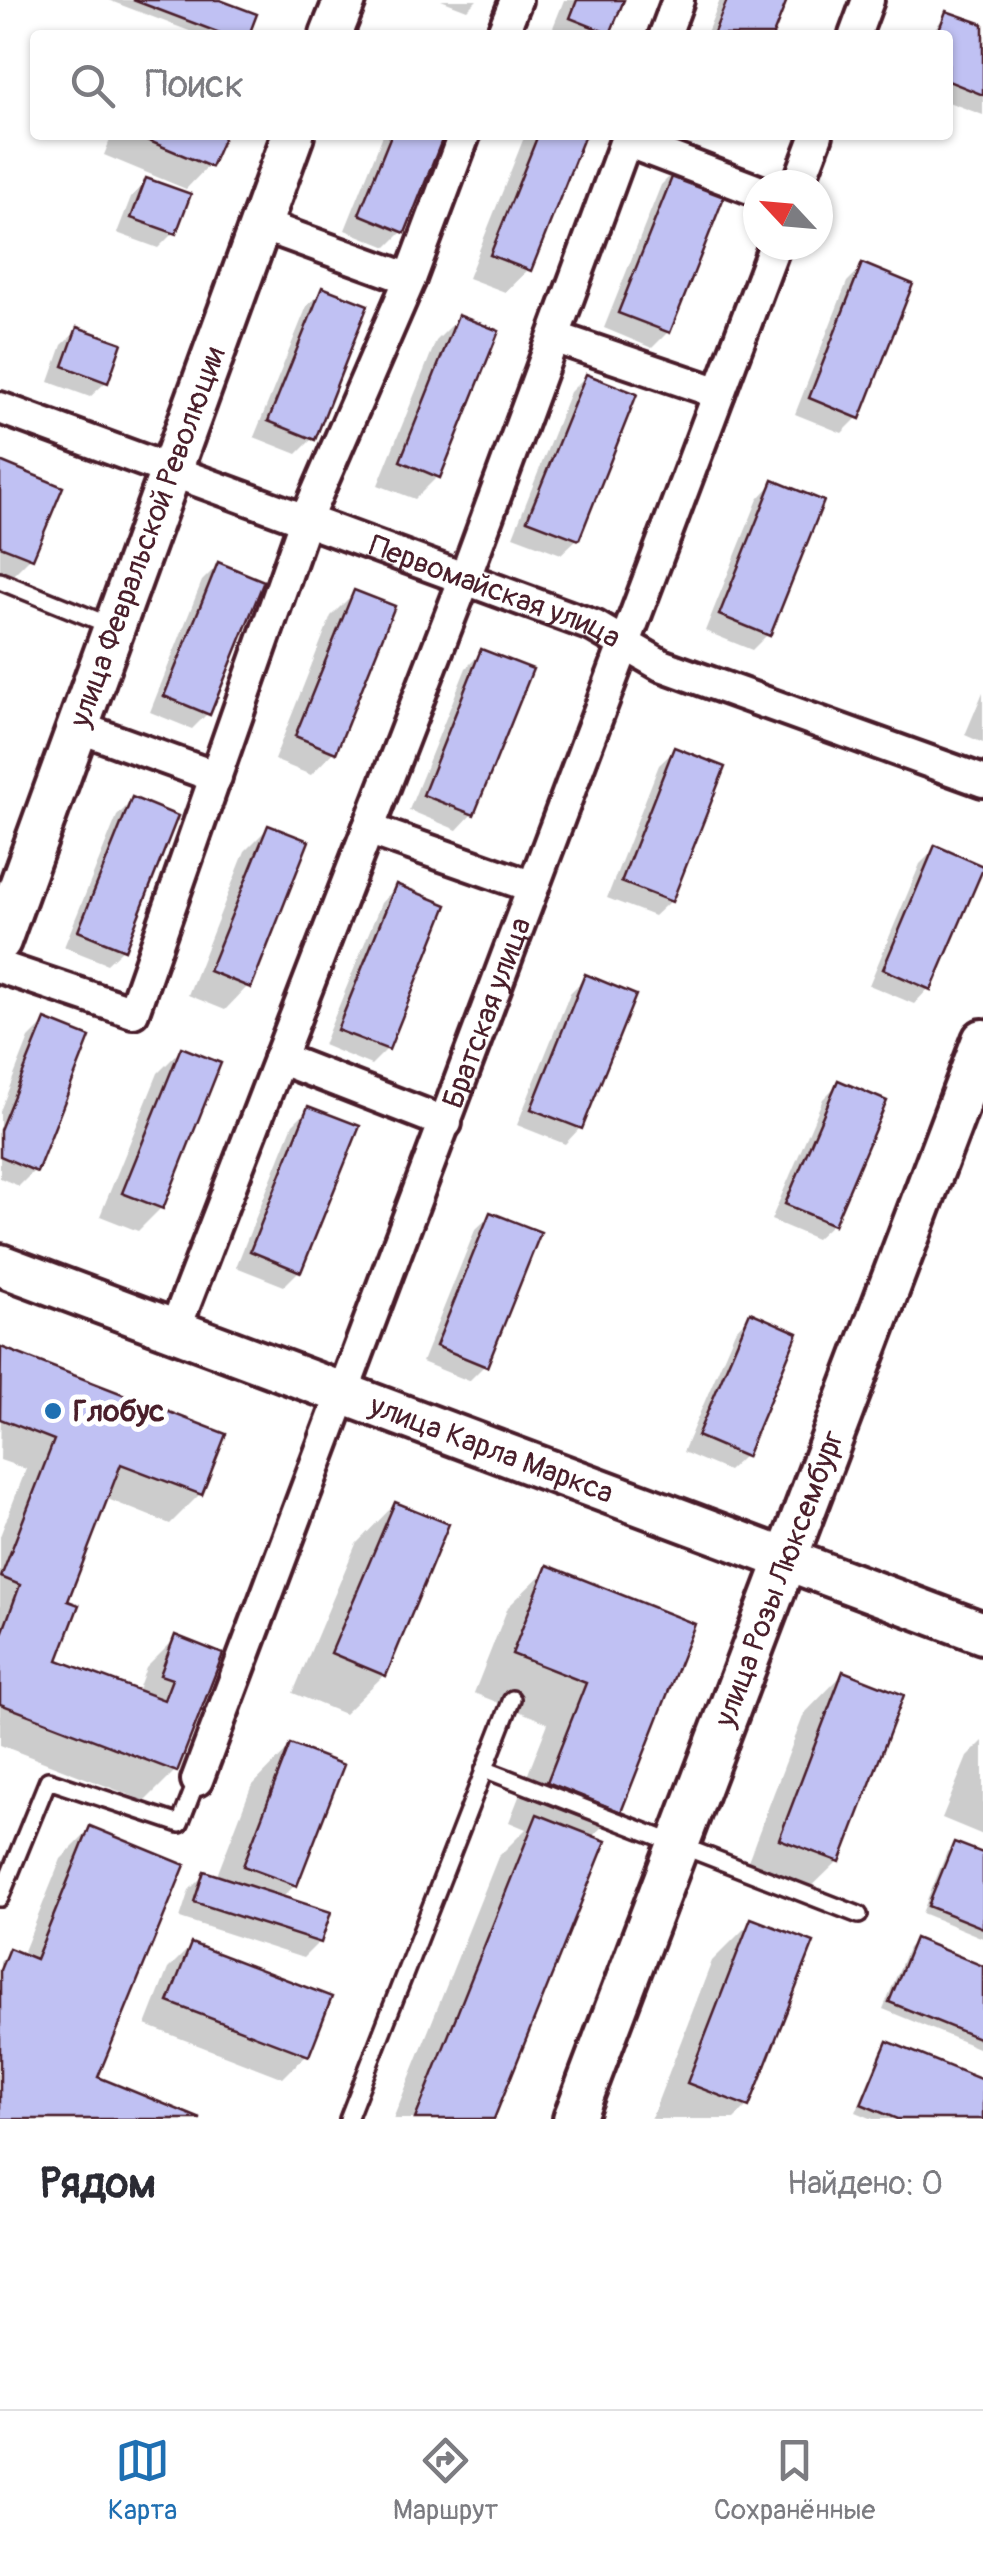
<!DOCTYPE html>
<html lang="ru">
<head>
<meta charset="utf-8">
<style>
	:root { --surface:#fff; --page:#f7f7f7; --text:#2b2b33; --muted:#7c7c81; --line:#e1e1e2; --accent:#1f6fb2 }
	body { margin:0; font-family:Pangolin,sans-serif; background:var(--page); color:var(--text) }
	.compass { position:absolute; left:743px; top:170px; width:90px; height:90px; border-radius:50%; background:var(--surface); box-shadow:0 2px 8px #0004; rotate:296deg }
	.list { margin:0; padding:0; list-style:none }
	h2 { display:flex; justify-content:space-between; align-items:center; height:130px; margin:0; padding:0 40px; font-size:42px }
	h2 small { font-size:32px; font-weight:400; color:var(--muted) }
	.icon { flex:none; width:55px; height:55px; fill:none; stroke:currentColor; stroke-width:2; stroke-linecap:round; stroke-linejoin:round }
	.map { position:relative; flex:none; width:983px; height:2119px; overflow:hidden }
	.search { position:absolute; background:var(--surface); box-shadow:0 2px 8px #0004; left:30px; right:30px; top:30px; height:110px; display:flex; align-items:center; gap:25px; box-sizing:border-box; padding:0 35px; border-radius:10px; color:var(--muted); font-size:38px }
	.sheet { height:290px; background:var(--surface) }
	nav { display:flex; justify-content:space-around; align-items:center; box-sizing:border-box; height:140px; border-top:2px solid var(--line); background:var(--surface); font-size:28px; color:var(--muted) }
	nav a { display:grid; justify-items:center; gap:5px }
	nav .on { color:var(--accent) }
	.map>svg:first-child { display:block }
	.shadow { fill:#0003 }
	.building { fill:#c0c1f3; stroke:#4a1f2b; stroke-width:2.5 }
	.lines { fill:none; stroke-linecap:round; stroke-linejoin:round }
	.lane-casing { stroke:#4a1f2b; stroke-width:22 }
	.street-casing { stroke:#4a1f2b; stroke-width:38 }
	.secondary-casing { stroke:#4a1f2b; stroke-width:48 }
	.lane { stroke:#fff; stroke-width:15 }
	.street { stroke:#fff; stroke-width:30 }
	.secondary { stroke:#fff; stroke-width:40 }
	.poi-dot { fill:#1f6fb2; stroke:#fff; stroke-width:4 }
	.labels { text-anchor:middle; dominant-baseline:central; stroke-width:10; stroke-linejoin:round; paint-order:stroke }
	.street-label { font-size:30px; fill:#4a1f2b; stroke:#fff }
	.poi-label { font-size:30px; font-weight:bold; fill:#4a1f2b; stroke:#fff; text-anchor:start }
</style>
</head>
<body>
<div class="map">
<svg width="983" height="2119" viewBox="0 0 983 2119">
	<rect width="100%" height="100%" fill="#fff"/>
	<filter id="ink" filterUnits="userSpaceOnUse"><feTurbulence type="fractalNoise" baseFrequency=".01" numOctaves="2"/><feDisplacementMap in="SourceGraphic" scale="20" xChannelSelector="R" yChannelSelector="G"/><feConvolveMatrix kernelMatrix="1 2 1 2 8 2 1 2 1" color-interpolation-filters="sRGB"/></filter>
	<g filter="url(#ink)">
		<g class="shadow">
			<polygon points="108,0 213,0 246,35 200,35"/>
			<polygon points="441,0 477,0 467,10"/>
			<polygon points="564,0 621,0 605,35 550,35"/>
			<polygon points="720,0 785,0 771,35 706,35"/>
			<polygon points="947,14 983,27 983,115 948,102 948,35 929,35"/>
			<polygon points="112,135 222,135 209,165 186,189 104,155"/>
			<polygon points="383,135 441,135 403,231 387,247 345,230"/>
			<polygon points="525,135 583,135 529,269 505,292 468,278"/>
			<polygon points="676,170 668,332 652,348 604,328 661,185"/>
			<polygon points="146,181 174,232 158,248 117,233 131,197"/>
			<polygon points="863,266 858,417 842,433 795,414 847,282"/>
			<polygon points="323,290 313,438 297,454 254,437 307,306"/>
			<polygon points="459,318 438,476 415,499 378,485 436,341"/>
			<polygon points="78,330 106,382 90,397 49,382 62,345"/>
			<polygon points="586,376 577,539 561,554 513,536 570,392"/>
			<polygon points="0,463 30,558 1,587 0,587"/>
			<polygon points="773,483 768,634 752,650 705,631 758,499"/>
			<polygon points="218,565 208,713 192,729 150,712 202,581"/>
			<polygon points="354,593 334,751 311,775 274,760 331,616"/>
			<polygon points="482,652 472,814 457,830 409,810 466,668"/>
			<polygon points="983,692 983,743 965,735"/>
			<polygon points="675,750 670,901 654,916 607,898 659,765"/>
			<polygon points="133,800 123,949 107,964 64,947 117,816"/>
			<polygon points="268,828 248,986 225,1010 188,995 245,851"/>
			<polygon points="936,848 929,988 914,1004 869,985 920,864"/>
			<polygon points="396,887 387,1049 371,1065 323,1045 381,903"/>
			<polygon points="586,977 580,1128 565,1144 517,1125 570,993"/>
			<polygon points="45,1022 35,1170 19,1186 0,1178 0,1111 29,1038"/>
			<polygon points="181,1050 161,1208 138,1231 100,1216 158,1073"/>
			<polygon points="839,1083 832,1224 816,1239 771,1220 823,1099"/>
			<polygon points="309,1108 299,1271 284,1286 236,1267 293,1124"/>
			<polygon points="491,1215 485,1365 469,1381 422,1362 475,1230"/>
			<polygon points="750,1315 744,1456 728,1471 683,1452 735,1331"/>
			<polygon points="2,1350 200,1494 170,1524 105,1498 64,1602 55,1661 137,1692 146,1668 176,1638 175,1771 145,1801 0,1745 0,1536 26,1469 0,1460"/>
			<polygon points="395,1504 384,1675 344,1714 293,1693 356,1544"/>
			<polygon points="548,1568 692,1625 618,1810 591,1838 492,2119 393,2119 498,1857 526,1829 509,1822 548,1723 474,1693 508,1607"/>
			<polygon points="843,1674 838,1861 798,1900 741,1879 804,1714"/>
			<polygon points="983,1741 983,1835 942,1818 967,1757"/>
			<polygon points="290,1747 295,1885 281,1899 319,1942 303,1958 180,1918 189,1890 205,1874 216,1878 251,1787"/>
			<polygon points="91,1829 95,2078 195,2119 0,2119 0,1961 10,1951 22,1956 61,1859"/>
			<polygon points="955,1844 983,1856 983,1938 922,1913 947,1852"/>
			<polygon points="752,1921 747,2106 734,2119 651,2119 712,1961"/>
			<polygon points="916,1941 983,1968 983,2050 883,2009 908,1948"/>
			<polygon points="191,1946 307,2054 283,2078 146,2025 168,1969"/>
			<polygon points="888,2044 983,2082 983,2119 873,2119 856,2112 881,2051"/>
		</g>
		<g class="building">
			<polygon points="133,0 220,0 257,14 249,35 225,35"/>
			<polygon points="577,0 624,0 610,34 570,18"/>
			<polygon points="727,0 787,0 773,35 713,35"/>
			<polygon points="946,11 983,24 983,95 948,81 948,35 937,35"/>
			<polygon points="135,135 225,135 211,167"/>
			<polygon points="391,135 444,135 405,233 359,214"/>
			<polygon points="538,135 585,135 531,271 490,255"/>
			<polygon points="676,167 728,187 670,333 618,313"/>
			<polygon points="146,178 191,194 176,234 131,218"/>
			<polygon points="862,263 913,284 860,419 809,398"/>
			<polygon points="322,287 368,305 315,440 268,421"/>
			<polygon points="458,315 499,331 440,478 400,461"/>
			<polygon points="77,327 122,343 108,383 63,366"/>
			<polygon points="586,374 637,394 579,540 527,520"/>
			<polygon points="0,461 63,487 33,559 0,546"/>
			<polygon points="773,480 824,501 770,636 719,615"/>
			<polygon points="218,562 264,581 210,715 164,696"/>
			<polygon points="354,590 395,606 336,753 295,736"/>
			<polygon points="481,649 533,669 474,815 423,795"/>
			<polygon points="674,747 725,767 672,902 621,882"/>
			<polygon points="132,797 178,816 125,950 78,931"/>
			<polygon points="268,825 309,841 251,988 209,971"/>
			<polygon points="935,845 983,866 983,869 931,990 883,969"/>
			<polygon points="396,884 447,905 389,1050 337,1030"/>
			<polygon points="585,974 636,995 582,1129 531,1109"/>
			<polygon points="45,1019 90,1037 37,1172 0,1156 0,1130"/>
			<polygon points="181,1047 221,1063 163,1209 122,1193"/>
			<polygon points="838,1080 887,1101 834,1225 785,1204"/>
			<polygon points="308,1106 360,1126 301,1272 250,1251"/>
			<polygon points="490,1212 541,1232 487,1367 436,1346"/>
			<polygon points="750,1312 798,1333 746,1457 697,1436"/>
			<polygon points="1,1347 226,1434 202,1495 121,1464 68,1601 79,1605 58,1660 164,1700 172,1679 160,1675 175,1635 223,1654 177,1772 0,1704 0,1629 3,1631 20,1585 1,1577 54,1440 0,1419"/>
			<polygon points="395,1502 449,1524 386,1676 331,1653"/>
			<polygon points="547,1565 695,1624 621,1812 547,1782 586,1683 512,1654"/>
			<polygon points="843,1671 904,1695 840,1862 779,1839"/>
			<polygon points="290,1744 344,1765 297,1886 243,1866"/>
			<polygon points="537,1814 606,1841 494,2119 415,2119"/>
			<polygon points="90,1826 185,1865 98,2077 201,2119 0,2119 0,1970 9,1948 36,1959"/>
			<polygon points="954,1842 983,1853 983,1928 928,1906"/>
			<polygon points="204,1871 331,1912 321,1943 194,1902"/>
			<polygon points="751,1918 814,1942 749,2107 687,2083"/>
			<polygon points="915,1938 983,1966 983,2040 889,2002"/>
			<polygon points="191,1943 332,1997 309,2056 168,2002"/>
			<polygon points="887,2041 983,2080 983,2119 897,2119 861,2104"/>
		</g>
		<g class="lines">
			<g class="lane-casing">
				<g id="lane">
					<polyline points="0,581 114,627"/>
					<polyline points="484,1769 859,1915"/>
					<polyline points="0,1898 48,1780 180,1824 197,1780"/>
					<polyline points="348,2119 512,1699"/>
				</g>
			</g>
			<g class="street-casing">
				<g id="street">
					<polyline points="502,35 516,0"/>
					<polyline points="665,35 678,0"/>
					<polyline points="855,35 868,0"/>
					<polyline points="626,141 758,191"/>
					<polyline points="798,185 817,135"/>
					<polyline points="259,224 410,279 464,135"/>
					<polyline points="554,337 719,393"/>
					<path id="s1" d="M0,408L594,626L661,665L983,781"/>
					<polyline points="78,727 216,777"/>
					<polyline points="368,829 533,887"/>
					<polyline points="0,967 133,1012 305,521 410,279"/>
					<polyline points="279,1058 446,1123"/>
					<polyline points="175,1329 460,591 628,135"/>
					<path id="s2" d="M197,1780C393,1269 581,756 775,245"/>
				</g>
			</g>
			<g class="secondary-casing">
				<g id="secondary">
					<polyline points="331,35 345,0"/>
					<path id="s3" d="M0,941L293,135"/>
					<path id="s4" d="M0,1265L983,1633"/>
					<path id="s5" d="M574,2119L983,1040"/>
				</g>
			</g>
			<use href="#lane" class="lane"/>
			<use href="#street" class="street"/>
			<use href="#secondary" class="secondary"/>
		</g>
	</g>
	<circle class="poi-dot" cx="53" cy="1411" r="10"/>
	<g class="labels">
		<g class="street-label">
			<text stroke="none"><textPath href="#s3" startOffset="430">улица Февральской Революции</textPath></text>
			<text stroke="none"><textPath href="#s1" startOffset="528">Первомайская улица</textPath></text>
			<text stroke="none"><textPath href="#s2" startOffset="820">Братская улица</textPath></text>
			<text stroke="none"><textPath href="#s4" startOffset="525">улица Карла Маркса</textPath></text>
			<text stroke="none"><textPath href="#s5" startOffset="578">улица Розы Люксембург</textPath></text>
		</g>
		<g class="poi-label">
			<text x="73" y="1411">Глобус</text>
		</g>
	</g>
</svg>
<svg class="compass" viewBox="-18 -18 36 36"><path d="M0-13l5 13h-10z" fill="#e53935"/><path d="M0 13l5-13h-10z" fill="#7c7c81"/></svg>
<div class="search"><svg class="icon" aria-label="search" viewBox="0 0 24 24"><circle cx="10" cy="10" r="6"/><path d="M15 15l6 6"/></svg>Поиск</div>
</div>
<section class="sheet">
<h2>Рядом<small>Найдено: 0</small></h2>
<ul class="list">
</ul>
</section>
<nav>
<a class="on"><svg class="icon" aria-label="map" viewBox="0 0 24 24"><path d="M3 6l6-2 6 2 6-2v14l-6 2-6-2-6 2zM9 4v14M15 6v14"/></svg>Карта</a>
<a><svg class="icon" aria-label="directions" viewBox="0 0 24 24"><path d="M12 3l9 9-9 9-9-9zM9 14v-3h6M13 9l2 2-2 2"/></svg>Маршрут</a>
<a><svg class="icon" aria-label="saved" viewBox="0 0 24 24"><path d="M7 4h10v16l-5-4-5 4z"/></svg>Сохранённые</a>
</nav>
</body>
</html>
